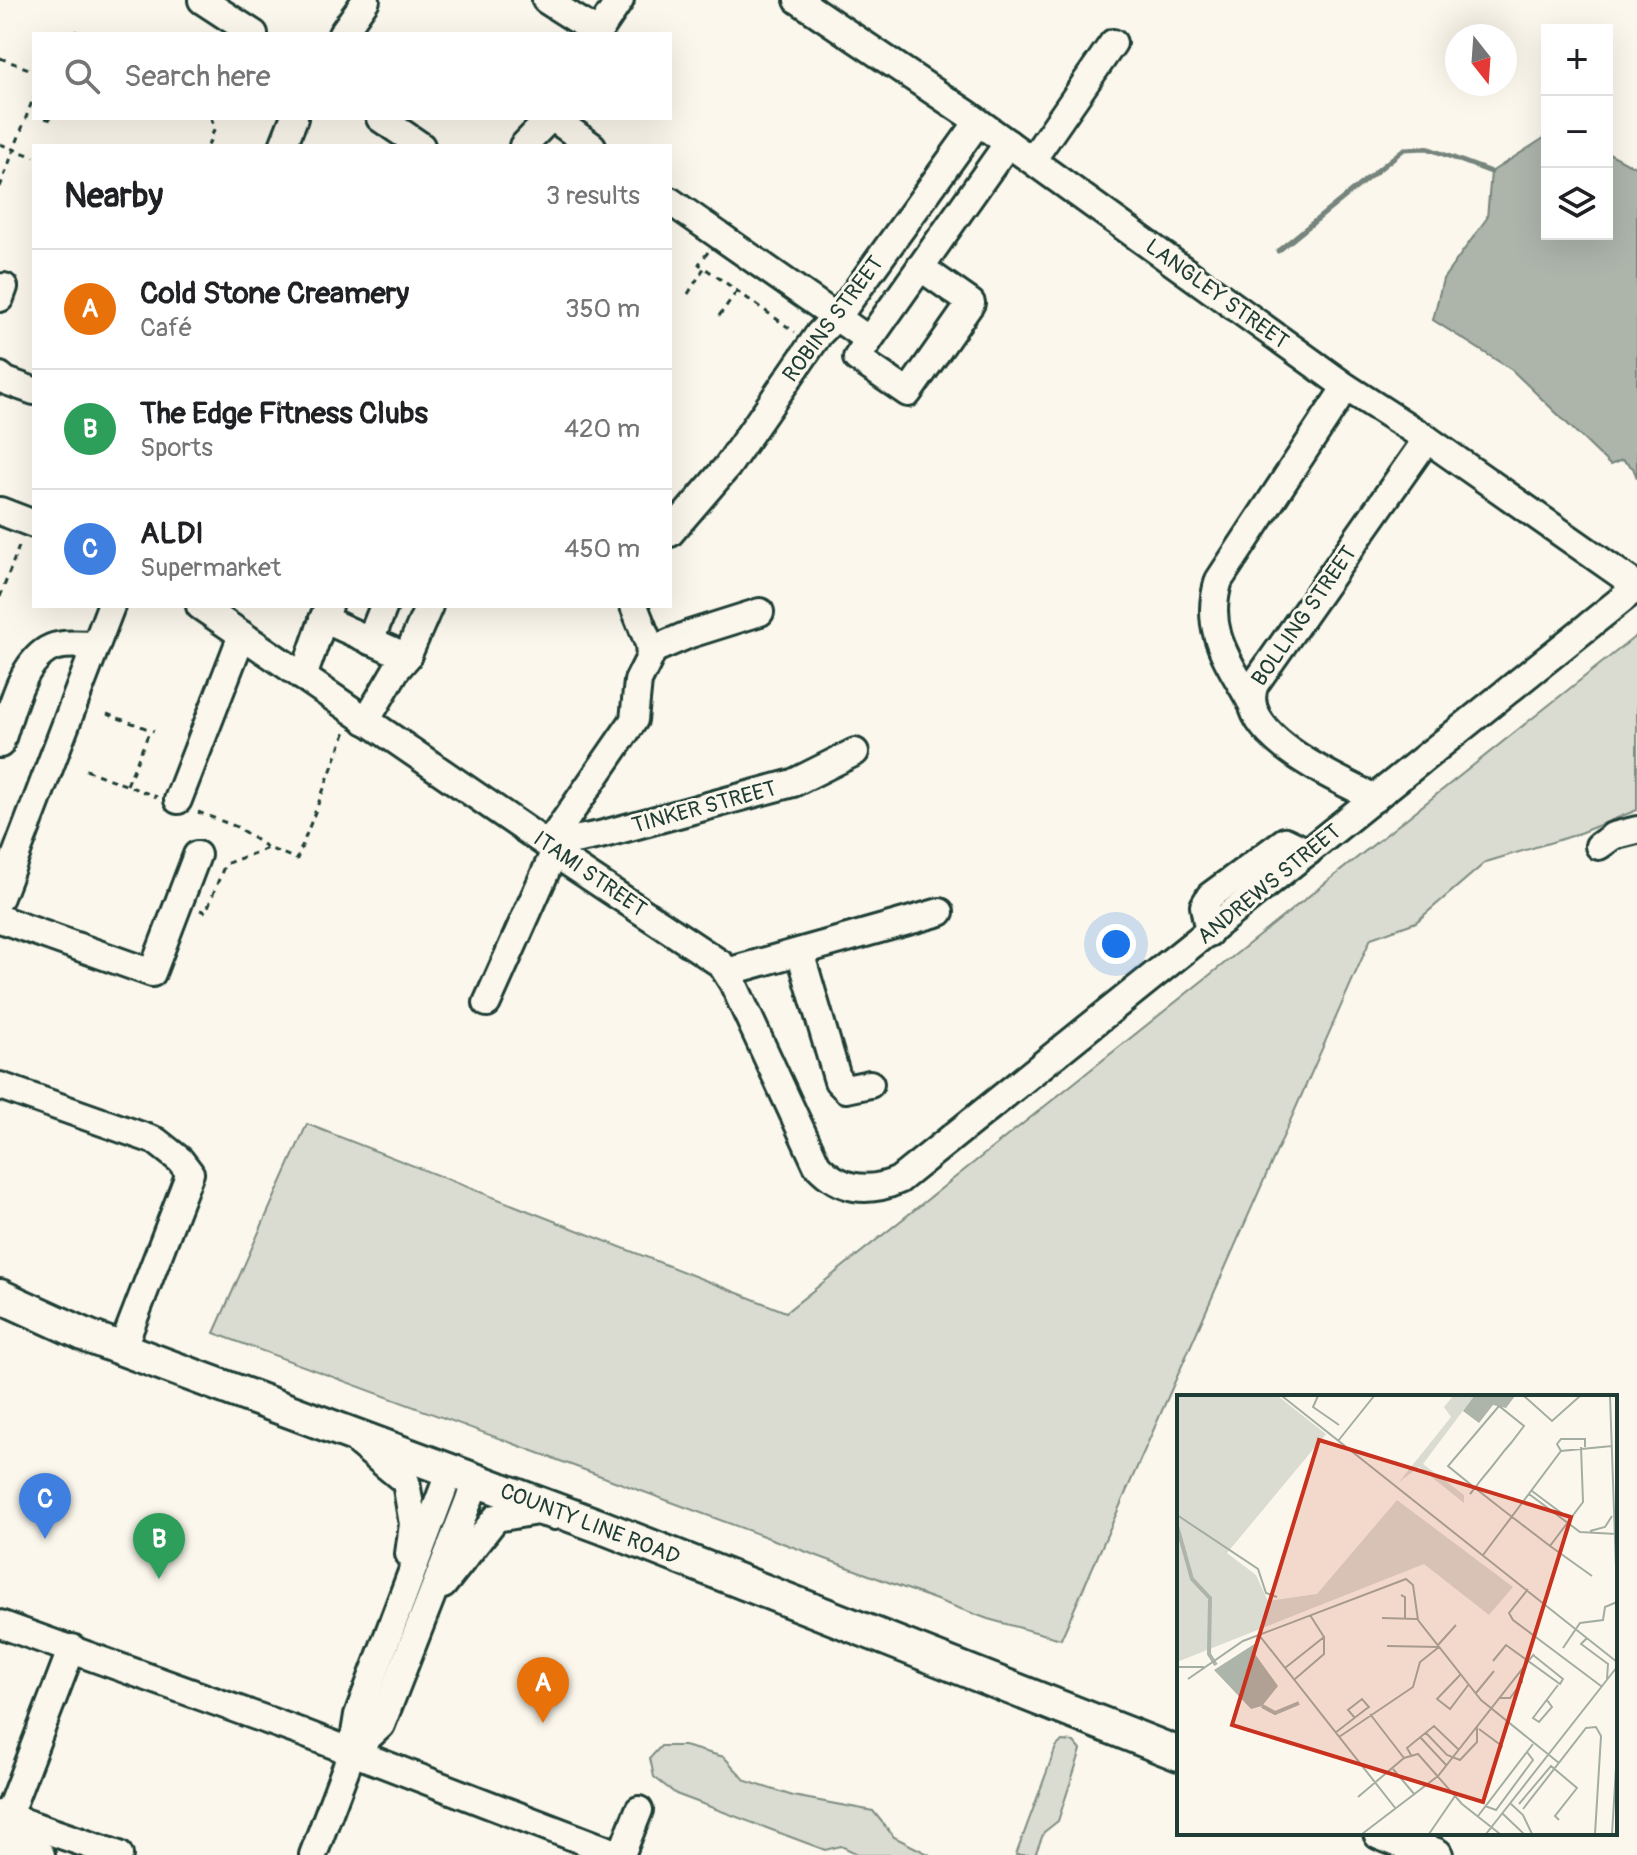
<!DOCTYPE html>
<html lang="en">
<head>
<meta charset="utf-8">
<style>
	:root { --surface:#fff; --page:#f2f2f2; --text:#202124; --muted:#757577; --line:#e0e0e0; --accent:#111827 }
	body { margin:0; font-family:Pangolin,sans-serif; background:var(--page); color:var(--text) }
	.controls { position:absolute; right:24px; top:24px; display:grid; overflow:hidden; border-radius:0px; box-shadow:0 8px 32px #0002 }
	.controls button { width:72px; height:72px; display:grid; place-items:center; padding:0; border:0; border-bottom:2px solid var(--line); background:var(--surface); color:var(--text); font:40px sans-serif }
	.compass { position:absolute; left:1445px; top:24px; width:72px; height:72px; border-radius:50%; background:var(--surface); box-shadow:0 8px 32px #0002; rotate:163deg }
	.you { position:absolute; left:1116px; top:944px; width:28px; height:28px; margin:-20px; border:6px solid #fff; border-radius:50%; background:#1a73e8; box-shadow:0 0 0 12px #1a73e833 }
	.badge { display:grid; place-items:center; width:52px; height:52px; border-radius:50%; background:var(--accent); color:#fff; font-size:26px; font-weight:700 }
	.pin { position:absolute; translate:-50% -66px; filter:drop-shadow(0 2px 4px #0008) }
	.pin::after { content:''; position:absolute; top:42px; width:28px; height:24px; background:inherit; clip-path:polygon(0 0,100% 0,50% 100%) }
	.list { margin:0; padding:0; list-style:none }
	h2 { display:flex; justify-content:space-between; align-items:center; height:104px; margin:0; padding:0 32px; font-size:34px }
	h2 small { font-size:26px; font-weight:400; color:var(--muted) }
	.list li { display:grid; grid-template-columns:52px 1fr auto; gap:24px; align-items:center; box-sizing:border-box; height:120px; padding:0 32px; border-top:2px solid var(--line) }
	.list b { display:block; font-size:30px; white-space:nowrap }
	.list p { margin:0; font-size:26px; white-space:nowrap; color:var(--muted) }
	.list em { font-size:26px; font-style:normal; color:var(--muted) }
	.icon { flex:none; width:44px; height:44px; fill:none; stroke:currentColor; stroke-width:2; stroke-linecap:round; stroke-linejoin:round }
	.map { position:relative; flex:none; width:1637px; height:1855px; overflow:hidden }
	.search { position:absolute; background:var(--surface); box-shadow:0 8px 32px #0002; left:32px; top:32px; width:640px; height:88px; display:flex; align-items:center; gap:20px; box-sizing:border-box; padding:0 28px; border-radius:0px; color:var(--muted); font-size:30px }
	.panel { position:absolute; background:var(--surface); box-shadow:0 8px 32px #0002; left:32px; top:144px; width:640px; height:464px; border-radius:0px }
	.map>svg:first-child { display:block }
	.green { fill:#dbdcd1; stroke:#7d8c82; stroke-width:2 }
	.water { fill:#adb4aa; stroke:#74847b; stroke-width:2 }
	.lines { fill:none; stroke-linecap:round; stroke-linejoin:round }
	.stream { stroke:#74847b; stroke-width:5 }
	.minor-casing { stroke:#1f3d34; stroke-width:32 }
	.major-casing { stroke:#1f3d34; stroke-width:38 }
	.path { stroke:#1f3d34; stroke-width:3; stroke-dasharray:6 6; stroke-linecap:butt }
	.minor { stroke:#fbf7ec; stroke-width:26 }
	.major { stroke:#fbf7ec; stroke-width:32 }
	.labels { text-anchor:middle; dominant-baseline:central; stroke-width:6; stroke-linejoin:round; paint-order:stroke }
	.street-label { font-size:22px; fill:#1f3d34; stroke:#fbf7ec }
	.inset-river { fill:none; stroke:#adb4aa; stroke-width:4 }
	.inset-road { fill:none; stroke:#a3ada2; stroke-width:2 }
	.view { fill:#c8321e; fill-opacity:0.15; stroke:#c8321e; stroke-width:4 }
	.inset-edge { fill:none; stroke:#1f3d34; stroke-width:4 }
</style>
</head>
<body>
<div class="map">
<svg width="1637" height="1855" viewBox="0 0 1637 1855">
	<rect width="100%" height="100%" fill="#fbf7ec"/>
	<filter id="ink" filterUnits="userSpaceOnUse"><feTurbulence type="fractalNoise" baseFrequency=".0125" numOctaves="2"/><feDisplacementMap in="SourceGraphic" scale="16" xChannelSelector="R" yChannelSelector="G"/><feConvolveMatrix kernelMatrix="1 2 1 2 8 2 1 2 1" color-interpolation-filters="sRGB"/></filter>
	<g filter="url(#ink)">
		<g class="green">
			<polygon points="1637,635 1637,810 1572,836 1486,862 1416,922 1371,938 1061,1639 988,1619 214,1333 307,1124 786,1312"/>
			<polygon points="1062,1741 1074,1742 1081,1750 1058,1821 1044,1832 1035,1855 1016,1855 1056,1747"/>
			<polygon points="661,1746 684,1746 724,1757 746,1781 793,1796 873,1811 894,1837 930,1855 860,1855 841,1846 825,1850 676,1794 654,1777 650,1758"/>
		</g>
		<polygon class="water" points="1547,136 1547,234 1607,234 1607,152 1637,168 1637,478 1633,468 1622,460 1610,465 1512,370 1433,320 1443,279 1487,218 1491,172"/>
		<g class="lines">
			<polyline class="stream" points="1278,251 1404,149 1427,148 1491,172"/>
			<g class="minor-casing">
				<g id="minor">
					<polyline points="202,0 254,34"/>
					<polyline points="546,0 598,33"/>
					<polyline points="798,0 966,113 1346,387 1427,439 1637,586"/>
					<polyline points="342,34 366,0"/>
					<polyline points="597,34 620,0"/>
					<polyline points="380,118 421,146"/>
					<polyline points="553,118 592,146"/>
					<polyline points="283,146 294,118"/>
					<polyline points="523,146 550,118"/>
					<polyline points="1032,160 1113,43"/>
					<polyline points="670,201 869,340"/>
					<polyline points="920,267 971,303 908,393 857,358 869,340 1008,143"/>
					<polyline points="0,298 4,287"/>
					<polyline points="0,376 6,381 34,391"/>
					<polyline points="0,511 34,524"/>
					<polyline points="670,533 727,467 819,334 844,308 978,122"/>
					<path d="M200,606L548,845L554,853L721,964L733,983L817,1165C840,1190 868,1194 899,1180L1637,587"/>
					<polyline points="323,619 407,657"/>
					<polyline points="370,641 384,606"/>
					<polyline points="650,651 690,634 760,612"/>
					<polyline points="303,677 328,606"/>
					<path d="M1251,702C1228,660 1203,630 1219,580L1346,387"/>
					<polyline points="366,721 396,670 407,657 429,606"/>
					<path d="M0,744C10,715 20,666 47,650C61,642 80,645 96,645"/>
					<path d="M1375,798C1340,780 1233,735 1255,684L1427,439"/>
					<polyline points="178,800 242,635"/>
					<polyline points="548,845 600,835 793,783 855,752"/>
					<polyline points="548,845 634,720 638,681 650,657 649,644 634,606"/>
					<polyline points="1599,846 1613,836 1637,830"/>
					<polyline points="0,897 111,606"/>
					<polyline points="0,919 152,973 197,855"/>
					<polyline points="1209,933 1204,906 1210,896 1285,841 1308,852"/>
					<polyline points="800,952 838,1081 846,1089 870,1084"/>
					<polyline points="727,972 940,912"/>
					<polyline points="487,1003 554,853"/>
					<polyline points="0,1086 156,1141 180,1160 190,1173 122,1349"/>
					<polyline points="359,1443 406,1482 413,1524 409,1554"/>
					<polyline points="443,1585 496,1518 537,1511 555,1516"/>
					<polyline points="0,1624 303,1733 620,1855"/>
					<polyline points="352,1752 381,1725 476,1482"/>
					<polyline points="0,1814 119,1855"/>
					<polyline points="0,1836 72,1648"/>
					<polyline points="0,1840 41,1855"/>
					<polyline points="313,1855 352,1752 358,1715 450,1471"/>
					<polyline points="621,1855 639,1810"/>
				</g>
			</g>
			<g class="major-casing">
				<g id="major">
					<polyline points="0,1296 90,1337 602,1527 1179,1754"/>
					<polyline points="1380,1833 1436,1855"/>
				</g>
			</g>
			<g class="path">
				<polyline points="64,34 71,30 82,34"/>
				<polyline points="0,58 34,71"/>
				<polyline points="45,118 51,120"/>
				<polyline points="0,144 34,157"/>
				<polyline points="208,146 215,127 211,118"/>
				<polyline points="0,187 34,96"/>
				<polyline points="708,252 699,264 795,332"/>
				<polyline points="688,294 704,268"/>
				<polyline points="719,316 737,291"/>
				<polyline points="0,597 21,541"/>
				<polyline points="107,714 154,731"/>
				<polyline points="86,770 157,797"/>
				<polyline points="127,785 150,730"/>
				<polyline points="198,812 237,827 268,848 297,859 346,731"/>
				<polyline points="200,910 206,912 225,864 268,848"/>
			</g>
			<use href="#minor" class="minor"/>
			<use href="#major" class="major"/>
		</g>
	</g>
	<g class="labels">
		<g class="street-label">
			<text transform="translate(1217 294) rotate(36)">LANGLEY STREET</text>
			<text transform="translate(833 319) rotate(-53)">ROBINS STREET</text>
			<text transform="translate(1304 616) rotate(-55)">BOLLING STREET</text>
			<text transform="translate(704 807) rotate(-15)">TINKER STREET</text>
			<text transform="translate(590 874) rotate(35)">ITAMI STREET</text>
			<text transform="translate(1269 884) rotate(-39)">ANDREWS STREET</text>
			<text transform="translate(590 1524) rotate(21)">COUNTY LINE ROAD</text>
		</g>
	</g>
	<g transform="translate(1177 1395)">
		<rect width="440" height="440" fill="#fbf7ec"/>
		<path d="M0,1H101L149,39L50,158L79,180L91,206L140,199L220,105L336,192L312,220L247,169L0,267ZM276,1H297L246,69L287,100V108L242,72L222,87L274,22L267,12Z" fill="#dbdcd1"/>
		<path d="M297,1H338L329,13L316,10L302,28L286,16ZM79,248L78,259L101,291L85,311L74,314L37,275Z" fill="#adb4aa"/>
		<path class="inset-river" d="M0,131L15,184L33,203L32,259L39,270M85,311L98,318L122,308"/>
		<path class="inset-road" d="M105,1L440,267M141,1L136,12L162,30M347,1L375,26L403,1M433,1L440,200M161,46L197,1M384,56L380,49L384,44H408V52M355,96L387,120M293,99L298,93L303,86L313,74L328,55L334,48L347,31L322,11L271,71L298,93L326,115L373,151L415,181M352,99L403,137L439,139M0,120L81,174L89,198L100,202M413,136L428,132L435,121M373,151L406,107L404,52M306,160L384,56L435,51M351,194L332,218L336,225L424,291M224,200L228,202V223M205,223L240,224M82,240L219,414M410,243L404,249L431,269L430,284M261,250L279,230M210,251L262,252M386,253L403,228L426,225L428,212L440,207M316,266L329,250L383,289L386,284L356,260M0,272H27M108,273L147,242L133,220M284,279L260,304L273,314L292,289M11,284L66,246L229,184L236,190L241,225L304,305L382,368M118,284L147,259V241M299,298L317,276M440,301V326M322,303H333L345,287L344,275M370,305L375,312L362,327L356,323L381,290M193,319L227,363M302,334L325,351L319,363M158,338L189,314L192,312L185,304L171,315L178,323M249,338L270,360L283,365L300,347V332M162,342L236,292L243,267L262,252M243,342L270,371M234,360L230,353L257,331L282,355M216,374L238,400M181,402L227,363L241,359L285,409L323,439M334,409L346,420L355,439M342,409L374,371L400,393L378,421L382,425M308,411L319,415L356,365L350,357M346,414L409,333L419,332L424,341L418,439M326,419L347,439M301,421L356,349M185,439L261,381L357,259M252,439L278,401M309,439L440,272M435,439L440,357"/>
		<path class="view" d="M142,45L394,122L306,407L55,330Z"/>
		<rect width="440" height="440" class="inset-edge"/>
	</g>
</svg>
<div class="controls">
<button>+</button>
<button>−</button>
<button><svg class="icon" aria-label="layers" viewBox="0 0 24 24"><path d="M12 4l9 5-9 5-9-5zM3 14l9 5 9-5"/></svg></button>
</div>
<svg class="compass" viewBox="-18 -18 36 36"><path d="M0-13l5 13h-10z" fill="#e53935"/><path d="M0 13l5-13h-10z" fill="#757577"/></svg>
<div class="you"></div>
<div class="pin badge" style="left:543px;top:1723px;background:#e8710a">A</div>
<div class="pin badge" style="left:159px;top:1579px;background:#2e9e5b">B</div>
<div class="pin badge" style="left:45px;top:1539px;background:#3f7fe0">C</div>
<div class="search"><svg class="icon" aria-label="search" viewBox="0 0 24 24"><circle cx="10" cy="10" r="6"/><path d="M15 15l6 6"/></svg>Search here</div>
<section class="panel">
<h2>Nearby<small>3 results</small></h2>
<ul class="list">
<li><span class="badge" style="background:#e8710a">A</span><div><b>Cold Stone Creamery</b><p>Café</p></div><em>350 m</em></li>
<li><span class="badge" style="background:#2e9e5b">B</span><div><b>The Edge Fitness Clubs</b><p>Sports</p></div><em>420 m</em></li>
<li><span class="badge" style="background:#3f7fe0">C</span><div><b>ALDI</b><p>Supermarket</p></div><em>450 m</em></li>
</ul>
</section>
</div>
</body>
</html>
